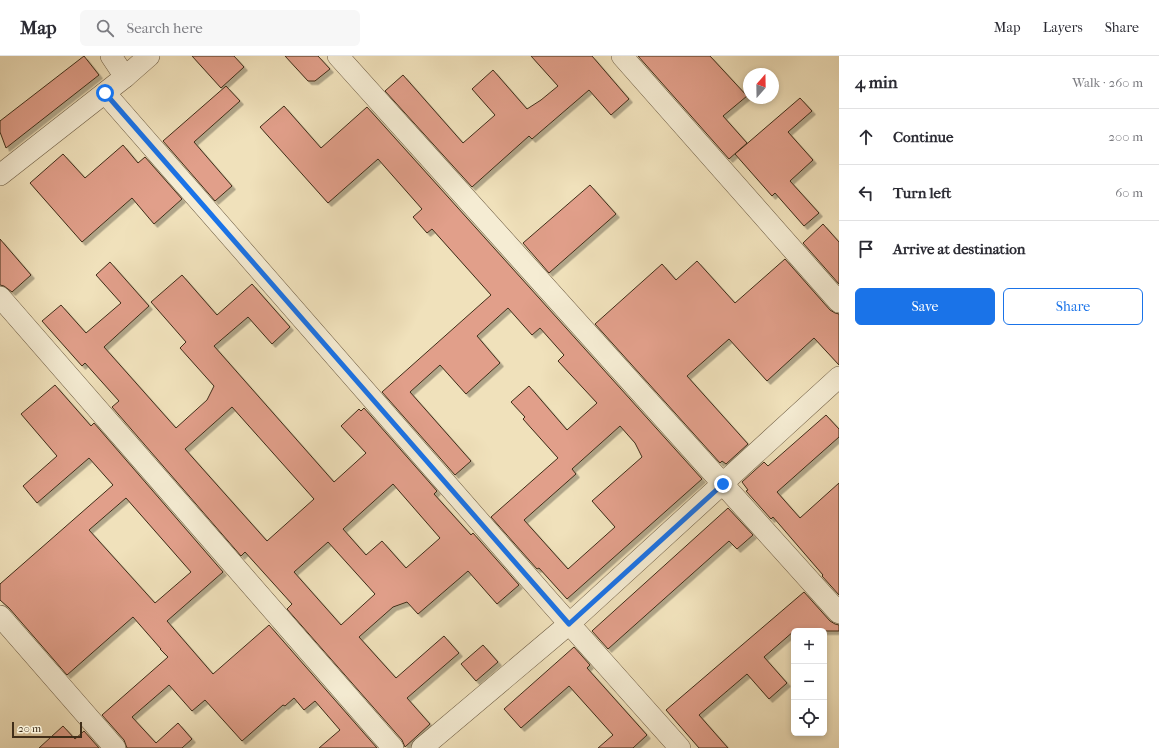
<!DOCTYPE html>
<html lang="en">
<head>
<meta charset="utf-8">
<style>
	:root { --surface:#fff; --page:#f7f7f7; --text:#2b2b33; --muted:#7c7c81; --line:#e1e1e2; --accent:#1a73e8 }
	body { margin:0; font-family:"IM FELL French Canon",serif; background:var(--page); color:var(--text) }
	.controls { position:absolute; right:12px; bottom:12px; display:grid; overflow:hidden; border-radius:6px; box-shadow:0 2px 6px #0003 }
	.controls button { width:36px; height:36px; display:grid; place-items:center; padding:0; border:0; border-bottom:1px solid var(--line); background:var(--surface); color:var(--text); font:20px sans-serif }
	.compass { position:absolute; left:743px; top:12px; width:36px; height:36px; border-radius:50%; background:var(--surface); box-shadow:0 2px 6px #0003; rotate:20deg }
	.scale { position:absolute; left:12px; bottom:10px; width:70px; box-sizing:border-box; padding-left:4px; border:2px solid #402e19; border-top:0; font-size:11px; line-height:14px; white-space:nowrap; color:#402e19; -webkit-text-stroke:3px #f5ecd3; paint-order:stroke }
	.stop { position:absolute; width:12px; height:12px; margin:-9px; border:3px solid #1a73e8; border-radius:50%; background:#fff }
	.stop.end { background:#1a73e8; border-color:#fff; box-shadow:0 1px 4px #0008 }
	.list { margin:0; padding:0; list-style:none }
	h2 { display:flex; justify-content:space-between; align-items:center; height:52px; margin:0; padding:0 16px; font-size:17px }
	h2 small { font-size:13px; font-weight:400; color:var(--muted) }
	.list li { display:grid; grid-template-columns:26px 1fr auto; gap:12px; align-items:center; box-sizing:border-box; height:56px; padding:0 16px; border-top:1px solid var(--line) }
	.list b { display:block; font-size:15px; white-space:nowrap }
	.list em { font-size:13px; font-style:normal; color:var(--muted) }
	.actions { display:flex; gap:8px; padding:12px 16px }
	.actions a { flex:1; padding:9px 0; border:1px solid var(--accent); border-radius:6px; text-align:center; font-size:14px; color:var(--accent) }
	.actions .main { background:var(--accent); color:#fff }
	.icon { flex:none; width:22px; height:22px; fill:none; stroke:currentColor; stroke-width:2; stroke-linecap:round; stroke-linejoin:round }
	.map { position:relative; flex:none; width:839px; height:692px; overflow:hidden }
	header { display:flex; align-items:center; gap:24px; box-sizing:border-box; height:56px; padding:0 20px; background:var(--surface); border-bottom:1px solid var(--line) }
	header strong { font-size:19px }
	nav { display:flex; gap:22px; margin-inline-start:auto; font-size:14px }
	.search { width:280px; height:36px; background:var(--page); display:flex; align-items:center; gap:10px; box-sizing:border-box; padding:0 14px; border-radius:6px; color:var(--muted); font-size:15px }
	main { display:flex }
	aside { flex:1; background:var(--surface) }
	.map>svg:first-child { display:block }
	.building { fill:#e19f8a; stroke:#402e19; fill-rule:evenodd; filter:url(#shadow) }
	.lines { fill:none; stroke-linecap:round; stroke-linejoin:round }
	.street-casing { stroke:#6c5b42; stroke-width:22 }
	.street { stroke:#f5ecd3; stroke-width:21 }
	.route { stroke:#1a73e8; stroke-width:5 }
</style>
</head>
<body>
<header>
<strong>Map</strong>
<div class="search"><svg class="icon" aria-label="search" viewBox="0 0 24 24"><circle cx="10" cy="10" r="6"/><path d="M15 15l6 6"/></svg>Search here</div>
<nav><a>Map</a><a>Layers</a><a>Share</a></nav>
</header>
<main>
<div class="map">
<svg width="839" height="692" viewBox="0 0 839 692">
	<defs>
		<filter id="shadow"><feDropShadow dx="3.5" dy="3.5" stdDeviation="0" flood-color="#0004"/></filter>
	</defs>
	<rect width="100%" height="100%" fill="#f0e1bb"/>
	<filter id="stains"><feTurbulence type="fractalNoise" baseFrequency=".005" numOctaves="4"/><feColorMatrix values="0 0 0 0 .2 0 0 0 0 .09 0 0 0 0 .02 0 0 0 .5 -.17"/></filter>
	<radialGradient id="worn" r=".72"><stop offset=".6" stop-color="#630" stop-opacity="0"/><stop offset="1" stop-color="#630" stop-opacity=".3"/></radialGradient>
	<g class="building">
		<polygon points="84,0 99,19 6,92 0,76 0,65"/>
		<polygon points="192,0 234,0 244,11 221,32"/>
		<polygon points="285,0 318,0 330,13 315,25 308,25"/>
		<polygon points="531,0 592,0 629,43 611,59 589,34 532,83 529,80 472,131 385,35 403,19 463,87 495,59 472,33 493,14 527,53 541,44 558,30"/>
		<polygon points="638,0 710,0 747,40 723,60 747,87 729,103"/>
		<polygon points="226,30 240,45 194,86 232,130 215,145 163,85"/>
		<polygon points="800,42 812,55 788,76 813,104 790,125 819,157 804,170 775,137 772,140 735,98"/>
		<path d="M284,50L321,92L367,51L702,423L567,543L539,512L537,513L491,461L558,402L523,363L525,361L511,346L529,330L567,374L597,347L558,305L564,299L540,272L532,279L508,252L477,280L500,307L466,338L440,309L410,336L471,405L455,419L382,336L491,239L432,173L427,177L413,161L422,153L378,103L328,147L260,71ZM620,370L635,387L642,401L592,445L615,471L568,513L524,464L576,418L572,413Z"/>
		<polygon points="123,89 138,107 145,101 182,143 154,168 132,142 82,186 30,127 63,98 85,122"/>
		<polygon points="590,129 616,158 549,217 523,187"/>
		<polygon points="823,168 839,186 839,228 803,187"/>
		<polygon points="0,183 31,219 12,236 4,230 0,229"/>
		<polygon points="785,203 830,254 835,257 839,258 839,309 814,282 767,325 729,283 687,320 748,388 726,408 722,405 720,407 595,268 662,208 676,224 697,205 735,247"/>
		<path d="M110,206L149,250L104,291L176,372L207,344L214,330L180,292L186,286L151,246L182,219L217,259L252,228L290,271L272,288L248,261L214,290L334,426L366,397L341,370L359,353L361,355L364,352L437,435L434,438L471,479L473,477L519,529L497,548L468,515L418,558L407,546L393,551L359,581L396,622L444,580L459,597L407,642L430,668L405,691L402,684L287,553L292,548L245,496L241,500L112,351L119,345L85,307L82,310L42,265L61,249L86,277L121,247L96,219ZM232,351L314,443L267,485L185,393ZM393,428L440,482L406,512L382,485L366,499L343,473ZM328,486L375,538L341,569L294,516Z"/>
		<path d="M55,329L91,370L94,367L223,516L167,565L213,618L269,569L377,692H319L340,674L315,645L304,654L294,642L285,650L283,649L242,685L205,644L192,655L169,629L132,661L156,687L178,667L192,683L182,692H127L124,684L102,659L168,601L160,593H161L133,561L67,619L9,552L0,544V528L113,429L89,402L37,447L23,430L57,400L21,358ZM126,442L191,516L155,547L89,474Z"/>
		<polygon points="826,359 839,373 839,381 777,436 800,462 839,427 839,539 822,520 823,519 773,461 771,463 746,435 748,434 742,426 764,406 768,410"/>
		<polygon points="728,452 753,479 737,493 729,485 608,593 592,575 593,574"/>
		<polygon points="804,536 830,565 835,568 839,569 839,575 794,575 764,601 787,627 769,643 747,618 699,659 728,692 699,692 666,654"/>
		<polygon points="483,589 498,606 476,625 461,608"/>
		<polygon points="574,591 590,609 587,612 647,679 633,692 598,692 613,679 569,630 521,672 504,653"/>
		<polygon points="63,670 75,683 84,675 99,692 39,692"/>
	</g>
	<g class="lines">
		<g class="street-casing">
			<g id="street">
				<polyline points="111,0 125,21"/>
				<polyline points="338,0 839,557"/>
				<polyline points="622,0 839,246"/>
				<polyline points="105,37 549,545 680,692"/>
				<polyline points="0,119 125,21 149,0"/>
				<polyline points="0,241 393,692"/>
				<polyline points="0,560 115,692"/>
				<polyline points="422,692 569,568 839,321"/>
			</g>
		</g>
		<use href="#street" class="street"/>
	</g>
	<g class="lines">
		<polyline class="route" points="105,37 569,568 723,428"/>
	</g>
	<rect width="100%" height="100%" filter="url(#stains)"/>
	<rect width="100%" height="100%" fill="url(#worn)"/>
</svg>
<div class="controls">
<button>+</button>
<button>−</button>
<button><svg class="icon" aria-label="locate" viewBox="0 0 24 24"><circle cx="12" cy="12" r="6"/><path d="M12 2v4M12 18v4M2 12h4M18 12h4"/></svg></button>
</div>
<svg class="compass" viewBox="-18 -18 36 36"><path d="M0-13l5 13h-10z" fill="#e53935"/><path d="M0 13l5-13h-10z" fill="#7c7c81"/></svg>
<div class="scale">20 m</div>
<div class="stop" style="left:105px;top:37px"></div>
<div class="stop end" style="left:723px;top:428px"></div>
</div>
<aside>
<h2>4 min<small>Walk · 260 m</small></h2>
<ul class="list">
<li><svg class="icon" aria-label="ahead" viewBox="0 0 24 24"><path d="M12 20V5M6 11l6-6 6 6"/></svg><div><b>Continue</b></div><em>200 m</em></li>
<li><svg class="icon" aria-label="left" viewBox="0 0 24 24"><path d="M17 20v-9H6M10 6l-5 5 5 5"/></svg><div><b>Turn left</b></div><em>60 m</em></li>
<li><svg class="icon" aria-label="arrive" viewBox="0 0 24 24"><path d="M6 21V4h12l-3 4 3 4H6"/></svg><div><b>Arrive at destination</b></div></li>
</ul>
<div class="actions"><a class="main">Save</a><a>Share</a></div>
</aside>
</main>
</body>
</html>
